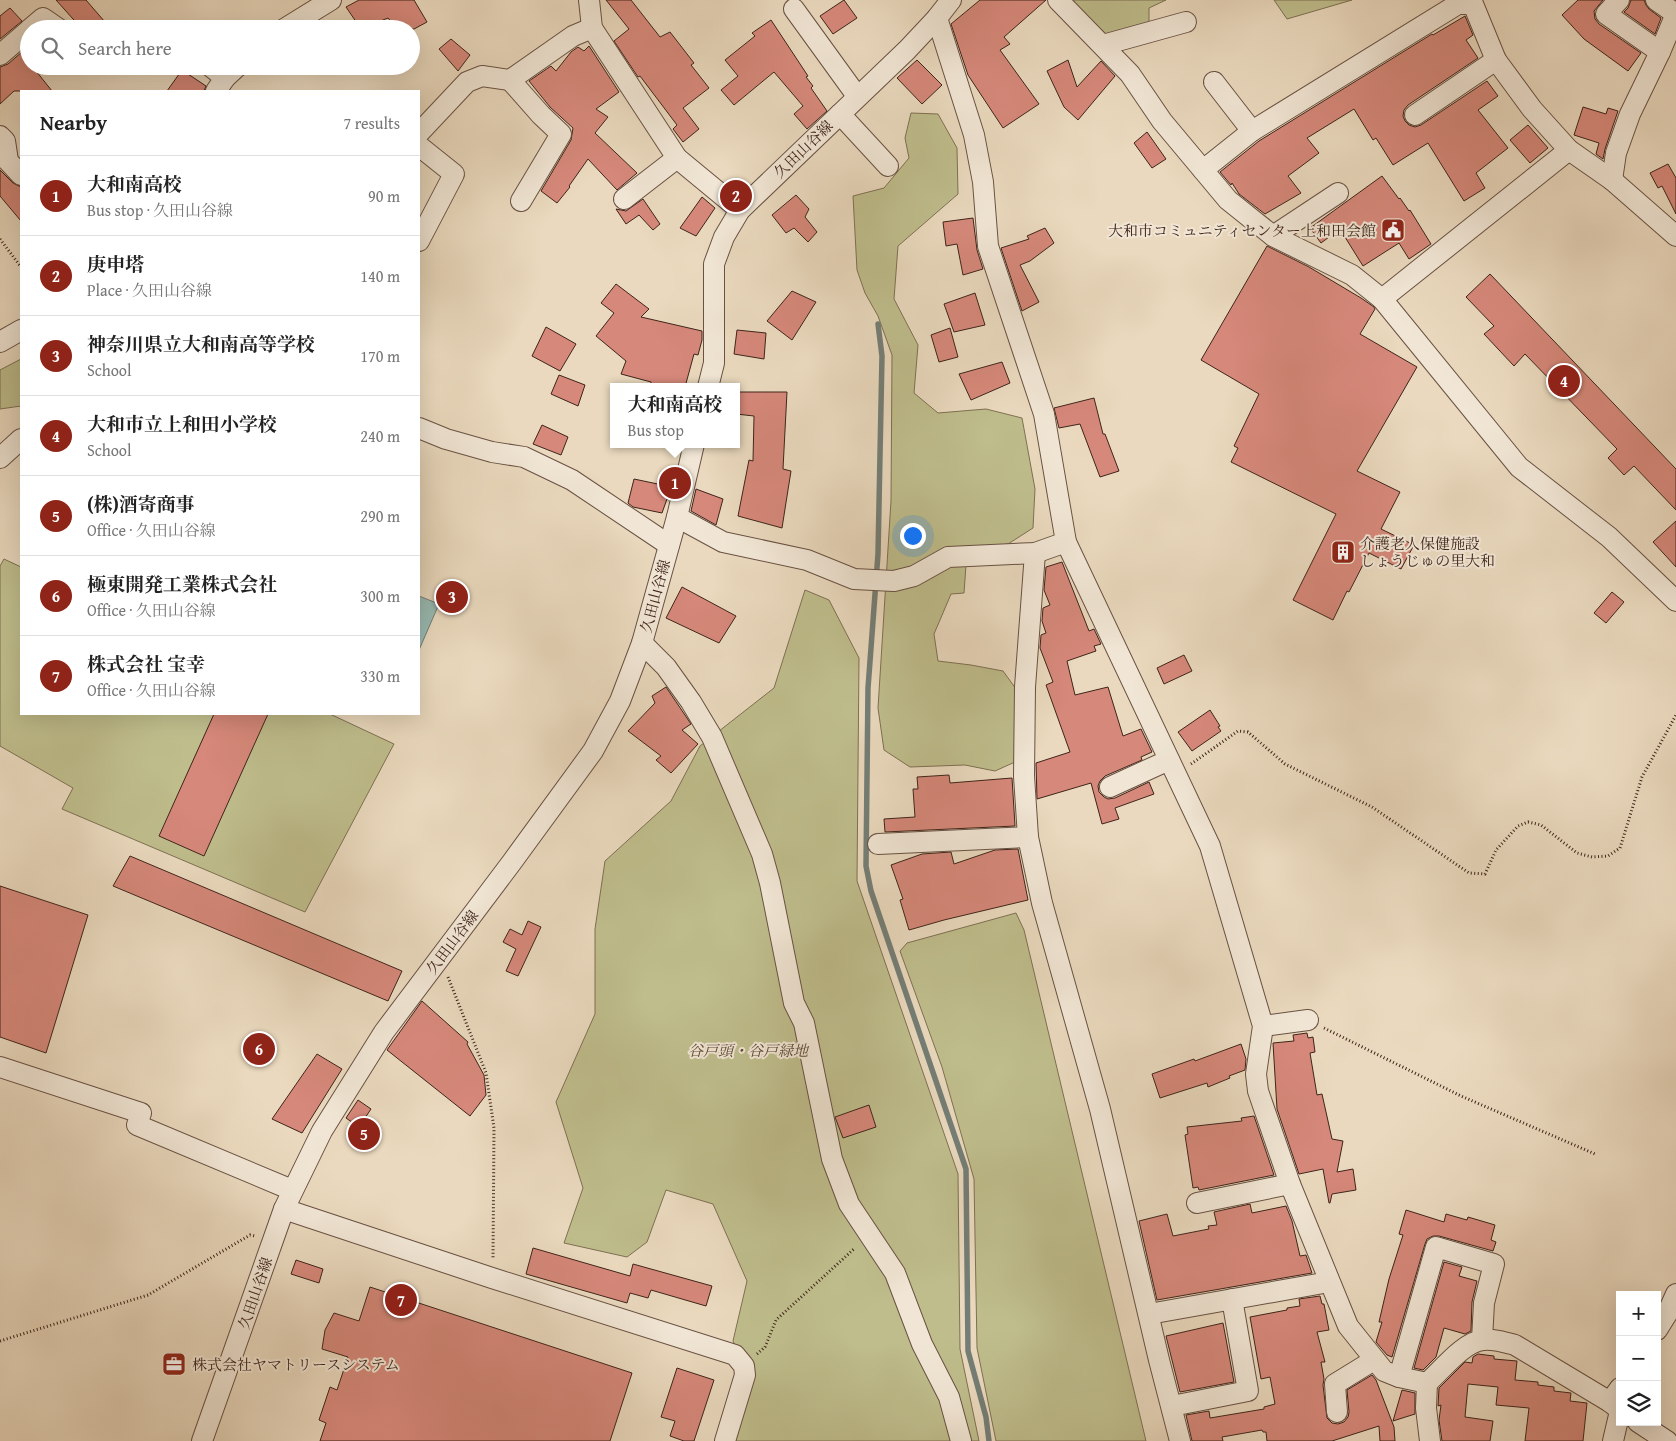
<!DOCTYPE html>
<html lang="en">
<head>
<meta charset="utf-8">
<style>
	:root { --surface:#fff; --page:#f6f6f6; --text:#222; --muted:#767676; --line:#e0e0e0; --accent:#8f2418 }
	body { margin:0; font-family:"Gentium Book Plus","Noto Serif JP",serif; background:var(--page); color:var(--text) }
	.controls { position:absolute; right:15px; bottom:15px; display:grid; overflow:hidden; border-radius:0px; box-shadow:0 5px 20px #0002 }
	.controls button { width:45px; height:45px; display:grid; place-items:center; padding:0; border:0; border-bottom:1px solid var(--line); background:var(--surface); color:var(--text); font:25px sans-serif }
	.you { position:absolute; left:912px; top:535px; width:18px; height:18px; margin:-12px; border:4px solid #fff; border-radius:50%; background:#1a73e8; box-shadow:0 0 0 8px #1a73e833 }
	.badge { display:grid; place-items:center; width:32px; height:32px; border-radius:50%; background:var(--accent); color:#fff; font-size:16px; font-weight:700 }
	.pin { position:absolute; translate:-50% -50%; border:2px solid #fff; box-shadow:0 1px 5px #0006 }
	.popup { position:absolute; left:610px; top:383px; width:130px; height:65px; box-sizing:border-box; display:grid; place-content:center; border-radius:0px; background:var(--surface); filter:drop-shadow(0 1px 4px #0005); font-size:16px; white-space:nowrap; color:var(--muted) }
	.popup b { font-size:19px; color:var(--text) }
	.popup::after { content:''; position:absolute; left:50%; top:100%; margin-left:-10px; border:10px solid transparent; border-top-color:var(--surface) }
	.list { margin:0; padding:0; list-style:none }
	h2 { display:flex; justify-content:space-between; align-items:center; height:65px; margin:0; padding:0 20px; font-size:21px }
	h2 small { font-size:16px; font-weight:400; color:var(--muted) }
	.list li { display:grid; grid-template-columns:32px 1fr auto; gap:15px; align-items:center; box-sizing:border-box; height:80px; padding:0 20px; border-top:1px solid var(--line) }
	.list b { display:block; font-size:19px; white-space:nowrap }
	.list p { margin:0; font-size:16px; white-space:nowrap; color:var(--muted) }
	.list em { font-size:16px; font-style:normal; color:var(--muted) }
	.icon { flex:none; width:28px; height:28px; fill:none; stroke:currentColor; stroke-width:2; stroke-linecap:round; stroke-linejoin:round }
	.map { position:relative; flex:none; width:1676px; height:1441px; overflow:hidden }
	.search { position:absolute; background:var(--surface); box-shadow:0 5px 20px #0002; left:20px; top:20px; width:400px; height:55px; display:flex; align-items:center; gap:12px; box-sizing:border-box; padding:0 18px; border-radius:28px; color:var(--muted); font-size:19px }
	.panel { position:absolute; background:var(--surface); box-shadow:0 5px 20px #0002; left:20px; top:90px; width:400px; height:625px; border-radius:0px }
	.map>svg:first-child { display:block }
	.green { fill:#bfbd8c; stroke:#7e7053 }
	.water { fill:#98bab3; stroke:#747e76 }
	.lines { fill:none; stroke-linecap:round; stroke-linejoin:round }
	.stream { stroke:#747e76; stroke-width:5.5 }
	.building { fill:#d6887a; stroke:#3e241a }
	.minor-casing { stroke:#695143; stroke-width:22 }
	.path { stroke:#3e241a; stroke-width:3; stroke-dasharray:1 2.5; stroke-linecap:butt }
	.minor { stroke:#f1e6d5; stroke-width:20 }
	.labels { text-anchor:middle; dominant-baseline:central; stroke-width:4; stroke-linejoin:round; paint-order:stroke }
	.street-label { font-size:15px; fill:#3e241a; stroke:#f1e6d5 }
	.poi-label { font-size:15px; fill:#3e241a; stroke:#f1e6d5; text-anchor:start }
	.park-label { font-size:15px; font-style:italic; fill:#5e4a36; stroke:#f1e6d5 }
</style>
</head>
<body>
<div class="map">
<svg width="1676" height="1441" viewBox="0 0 1676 1441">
	<rect width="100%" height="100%" fill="#ead9be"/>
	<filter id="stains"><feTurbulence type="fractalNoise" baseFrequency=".004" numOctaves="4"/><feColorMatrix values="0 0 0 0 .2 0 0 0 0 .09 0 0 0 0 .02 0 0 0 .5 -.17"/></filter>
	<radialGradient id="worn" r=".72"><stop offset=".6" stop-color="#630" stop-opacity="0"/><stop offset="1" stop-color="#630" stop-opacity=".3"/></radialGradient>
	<g class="green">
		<polygon points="1072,0 1166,0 1149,8 1149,23 1109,37"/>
		<polygon points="1274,0 1352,0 1287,19"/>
		<polygon points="911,113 938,114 957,148 958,194 898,246 894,299 918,345 914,393 938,413 986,409 1022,418 1035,489 1033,528 1008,544 967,551 964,593 951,594 934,634 938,661 971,665 1003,671 1019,693 1015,762 995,771 965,765 910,767 884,750 878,708 891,501 892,355 878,316 865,293 857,270 853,196 884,188 909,158 905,138"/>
		<polygon points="21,359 21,406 0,409 0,370"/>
		<polygon points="4,559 21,567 21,714 330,714 394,744 305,912 62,809 73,788 0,746 0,566"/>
		<polygon points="805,590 829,600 859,658 857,881 958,1174 960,1349 979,1441 734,1441 751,1382 733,1341 747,1281 713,1204 666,1190 647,1242 627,1257 564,1243 583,1188 556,1102 595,1014 595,929 605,861 671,801 700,746 774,688"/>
		<polygon points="1016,913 1024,930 1146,1441 996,1441 977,1348 974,1179 942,1067 900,951 907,943"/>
	</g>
	<polygon class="water" points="419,596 439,604 419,650"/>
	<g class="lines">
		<polyline class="stream" points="878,324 882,356 878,554 868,688 866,866 871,891 966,1169 968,1351 986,1417 989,1441"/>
	</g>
	<g class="building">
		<polygon points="56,0 86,0 111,29 82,29"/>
		<polygon points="359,0 414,0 427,22 414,29 398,29 388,18 361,29 346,7"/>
		<polygon points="606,0 631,0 660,37 670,32 694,63 691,65 709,88 683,108 699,129 683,142 673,129 677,125 640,76 638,77 614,41 629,29"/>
		<polygon points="844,0 857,18 833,34 820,16"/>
		<polygon points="980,0 1046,0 1004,37 1010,44 1000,50 1039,104 1003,128 968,75 951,24"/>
		<polygon points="1578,0 1603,0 1594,11 1595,19 1599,24 1641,53 1628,71 1584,39 1562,15"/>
		<polygon points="1631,0 1644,0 1646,5 1649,9 1661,18 1655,34 1624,12 1628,8"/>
		<polygon points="10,8 22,21 0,39 0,16"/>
		<polygon points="1465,16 1473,35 1466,40 1478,58 1408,105 1404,110 1403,116 1405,121 1409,125 1415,127 1421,125 1487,81 1498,96 1478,110 1508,148 1476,173 1485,188 1464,201 1428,143 1393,165 1376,138 1373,140 1354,109 1307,138 1319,153 1288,176 1301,193 1265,214 1239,194 1232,183 1231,185 1220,172 1259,141 1432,34 1433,35"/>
		<polygon points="771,20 808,76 806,77 813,86 811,88 827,111 807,129 794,114 803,106 774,72 734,105 721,90 738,76 725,60 755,36 752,33"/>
		<polygon points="451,39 470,55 458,71 439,49"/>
		<polygon points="29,46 29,66 32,66 52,91 14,91 0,104 0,67 8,64"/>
		<polygon points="589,46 619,92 596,109 608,117 595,133 637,173 617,190 588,159 569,186 570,187 557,203 541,191 571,140 573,128 550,107 529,81 551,66 556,71 571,52 578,47 584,51"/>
		<polygon points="917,60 942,85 922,104 897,78"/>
		<polygon points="1068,60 1077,87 1101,61 1115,76 1078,120 1064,107 1047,71"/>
		<polygon points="182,70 206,86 204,91 167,91"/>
		<polygon points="1583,107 1606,114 1608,108 1618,111 1605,149 1603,159 1596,154 1599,143 1574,135"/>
		<polygon points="1528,125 1548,148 1530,163 1510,140"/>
		<polygon points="1147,132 1166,159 1152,168 1134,143"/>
		<polygon points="1668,164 1676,178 1676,214 1662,186 1658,188 1650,173"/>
		<polygon points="0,170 13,183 21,187 21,221 0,196"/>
		<polygon points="1382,176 1399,199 1400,198 1409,211 1410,210 1431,244 1409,259 1399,243 1363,266 1340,229 1321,243 1310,228"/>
		<polygon points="796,195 809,209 805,217 817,232 808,242 794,228 786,233 772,215"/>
		<polygon points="702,197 715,208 696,236 680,228"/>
		<polygon points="643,199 660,224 653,230 639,215 626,224 616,209 626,211"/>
		<polygon points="973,218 977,250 983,269 963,275 957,244 946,246 943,222"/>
		<polygon points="1045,228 1054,243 1030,261 1020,265 1039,302 1022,311 1001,248 1029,239 1027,236"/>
		<polygon points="1267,246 1309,267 1361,298 1374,307 1375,309 1360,334 1417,367 1357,471 1400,492 1381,529 1414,545 1401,569 1369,553 1349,592 1347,591 1333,620 1293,600 1336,514 1231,462 1238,448 1234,446 1259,394 1201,360"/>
		<polygon points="1490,274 1676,469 1676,510 1634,466 1624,475 1608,458 1617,449 1525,354 1514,366 1484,334 1494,326 1466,297"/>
		<polygon points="616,284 649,309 641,317 702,331 702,340 698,355 694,354 685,387 662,387 651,384 651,382 621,374 626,361 596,336 614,313 601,303"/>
		<polygon points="792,291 816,302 792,340 767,321"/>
		<polygon points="975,293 985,325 954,332 944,304"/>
		<polygon points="546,327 576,344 560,371 532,356"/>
		<polygon points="950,328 958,357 939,362 931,335"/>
		<polygon points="737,330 766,333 764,359 734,354"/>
		<polygon points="1002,362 1010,383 971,400 959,374"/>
		<polygon points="559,375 585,385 578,406 551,394"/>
		<polygon points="736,392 787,392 783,469 791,471 782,528 738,516 749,460 753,461 754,416 736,414"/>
		<polygon points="1094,398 1103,434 1105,434 1119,471 1100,477 1080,424 1059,428 1054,408"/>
		<polygon points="542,425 568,437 561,455 533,444"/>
		<polygon points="634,479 672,487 669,500 667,499 662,513 633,507 628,503"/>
		<polygon points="696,489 723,499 716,525 691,511"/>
		<polygon points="1676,521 1676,567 1653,542"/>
		<polygon points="1062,562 1089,631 1094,629 1101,644 1094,646 1096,651 1067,661 1075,695 1108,687 1123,736 1141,729 1152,752 1141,757 1142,760 1105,776 1100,781 1098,786 1099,792 1104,797 1108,799 1115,798 1149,782 1154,794 1115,808 1119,819 1102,824 1091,783 1037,799 1036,763 1070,752 1046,685 1053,682 1040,648 1041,635 1046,633 1042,621 1043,608 1050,605 1044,590 1046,567"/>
		<polygon points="682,587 736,616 719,643 666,618"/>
		<polygon points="1612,592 1624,602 1606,623 1594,613"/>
		<polygon points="1184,655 1192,671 1164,684 1157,668"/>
		<polygon points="666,687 691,724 682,730 698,744 671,773 656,760 661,756 628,731 655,703 652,696"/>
		<polygon points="1210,710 1220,726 1218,727 1221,731 1192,751 1178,732"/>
		<polygon points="214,714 268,714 204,856 159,836"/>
		<polygon points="949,775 950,783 1012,778 1015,826 885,832 884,819 915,817 913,789 918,789 917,777"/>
		<polygon points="1018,849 1028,900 944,920 909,930 900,900 903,899 891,865 922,854 951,852 954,864 995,850"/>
		<polygon points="130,856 402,971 388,1001 113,886"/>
		<polygon points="0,886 88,915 46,1053 0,1037"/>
		<polygon points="528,921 541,927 518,976 506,971 516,949 503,942 510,929 522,935"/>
		<polygon points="422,1001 468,1042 467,1044 484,1075 486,1095 470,1116 387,1050"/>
		<polygon points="1307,1033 1308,1038 1313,1037 1315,1052 1310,1053 1317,1095 1322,1094 1332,1139 1343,1141 1337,1172 1353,1169 1356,1190 1332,1194 1330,1203 1329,1203 1323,1169 1299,1174 1277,1109 1273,1043 1294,1041 1293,1035"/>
		<polygon points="1241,1044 1246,1059 1245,1070 1229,1076 1230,1078 1208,1087 1207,1083 1160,1098 1152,1074 1194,1059 1195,1061"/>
		<polygon points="317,1054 342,1069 302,1133 272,1119"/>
		<polygon points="358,1100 371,1109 359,1127 346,1118"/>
		<polygon points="869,1105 876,1127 843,1138 835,1117"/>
		<polygon points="1254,1116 1274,1175 1199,1190 1198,1187 1193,1188 1185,1135 1188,1134 1187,1127 1242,1121 1241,1118"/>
		<polygon points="1250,1204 1252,1213 1286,1206 1292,1221 1300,1256 1306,1255 1312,1273 1157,1300 1139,1221 1167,1214 1173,1236 1209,1229 1208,1226 1217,1225 1214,1212"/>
		<polygon points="1406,1210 1444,1222 1446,1214 1467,1220 1468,1217 1495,1225 1491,1240 1496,1242 1493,1251 1439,1236 1433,1236 1427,1239 1425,1244 1392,1357 1387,1355 1376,1342 1382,1322 1379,1322 1389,1279 1403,1235 1399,1234"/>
		<polygon points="533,1248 630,1276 633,1264 712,1286 706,1306 651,1290 648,1298 630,1293 627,1303 526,1274"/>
		<polygon points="296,1260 323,1269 319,1283 291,1274"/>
		<polygon points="1444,1262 1462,1267 1459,1276 1477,1281 1472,1302 1471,1331 1465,1334 1444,1328 1436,1357 1423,1370 1414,1368"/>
		<polygon points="370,1287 632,1373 610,1441 320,1441 326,1423 319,1420 330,1387 337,1390 348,1357 322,1349 325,1330 334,1313 359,1321"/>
		<polygon points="1320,1296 1322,1304 1324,1304 1329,1330 1317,1332 1325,1362 1321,1362 1324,1379 1323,1385 1327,1418 1332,1423 1338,1424 1344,1422 1348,1417 1349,1412 1347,1390 1372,1375 1376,1380 1394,1427 1395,1441 1380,1441 1379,1426 1332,1441 1267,1441 1266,1432 1263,1432 1262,1430 1222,1437 1223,1441 1192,1441 1186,1415 1209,1411 1210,1418 1264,1409 1264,1407 1275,1404 1270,1377 1261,1379 1250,1317 1287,1310 1287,1308 1300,1306 1299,1299"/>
		<polygon points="1223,1323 1234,1382 1180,1392 1166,1336"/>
		<polygon points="1478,1354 1494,1356 1494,1359 1517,1361 1515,1380 1538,1382 1538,1385 1554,1387 1554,1391 1571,1393 1570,1401 1587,1403 1583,1441 1525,1441 1529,1408 1496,1405 1498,1387 1468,1384 1465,1417 1493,1421 1490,1441 1442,1441 1439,1420 1441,1405 1438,1406 1439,1388 1465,1362 1472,1363 1473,1357"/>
		<polygon points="677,1368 714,1380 694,1441 684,1441 670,1436 675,1421 661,1417"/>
		<polygon points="1402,1390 1415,1393 1415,1414 1393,1421"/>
	</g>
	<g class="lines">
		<g class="minor-casing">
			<g id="minor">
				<polyline points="589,0 592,28 677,158 740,210"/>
				<polyline points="1058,0 1130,74 1162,121 1228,200 1273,236 1352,275 1382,299 1519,467 1609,537 1676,601"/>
				<polyline points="1619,0 1606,14 1660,52"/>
				<polyline points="1656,0 1676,14"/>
				<polyline points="794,9 857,96"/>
				<polyline points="937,18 974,135 983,182 988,246 1044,414 1066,542 1210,846 1263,1026 1256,1074 1258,1091 1290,1184 1348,1326 1384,1371 1399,1377 1427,1383 1426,1408 1430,1441"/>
				<polyline points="30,29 43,18 59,29"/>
				<polyline points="284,29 331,0"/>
				<polyline points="1103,45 1186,22"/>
				<polyline points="0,55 29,30"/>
				<polyline points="210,66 225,78"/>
				<polyline points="510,80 541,115 561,134 521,201"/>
				<polyline points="1214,82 1252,131"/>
				<polyline points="216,91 225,78 238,66"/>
				<polyline points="840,114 888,166"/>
				<polyline points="1415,115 1496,60"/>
				<polyline points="419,133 467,82 482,76 510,80 573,36 592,28"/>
				<polyline points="0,136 5,141 8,161 21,175"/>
				<polyline points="419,146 454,174 419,241"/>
				<polyline points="1203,170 1252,131 1458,4 1473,4 1496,60 1532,109 1569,150 1612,180 1676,236"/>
				<polyline points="1612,180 1616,153 1630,114 1660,52 1676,14"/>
				<polyline points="624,199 677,158"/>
				<polyline points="1273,236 1338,193"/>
				<polyline points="1382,299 1569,150"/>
				<polyline points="0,342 21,330"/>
				<polyline points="708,387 714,363 714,264 724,237 740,210 907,50 937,18 951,0"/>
				<polyline points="419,428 446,439 492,452 524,457 572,480 669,545"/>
				<polyline points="0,458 21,439"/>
				<polyline points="677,517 723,542 807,560 854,579 894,581 914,576 948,557 1035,553 1066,542"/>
				<polyline points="1035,553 1025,687 1024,776 1028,837 1042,903 1100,1109 1159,1360 1180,1441"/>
				<polyline points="642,643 666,667 691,702 712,737 762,854 770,883 794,1003 804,1023 832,1159 849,1204 895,1273 922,1344 949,1397 961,1441"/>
				<polyline points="1110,787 1169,760"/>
				<polyline points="878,844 1028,837"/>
				<polyline points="1263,1026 1308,1020"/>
				<polyline points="0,1067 141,1113 137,1125 292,1190"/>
				<polyline points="1197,1203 1290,1184"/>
				<polyline points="284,1209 492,1278 735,1355 744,1366 745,1375 725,1441"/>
				<polyline points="1149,1314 1329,1282"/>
				<polyline points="1657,1330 1667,1314 1676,1294"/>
				<polyline points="1399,1377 1436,1247 1494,1264 1484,1303 1482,1340"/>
				<path d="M1427,1383C1442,1370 1463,1342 1483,1340C1494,1339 1504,1342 1515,1345L1610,1402L1620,1410"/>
				<polyline points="1610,1402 1620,1388"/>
				<polyline points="1172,1406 1248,1391 1232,1299"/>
				<polyline points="1337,1412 1335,1384 1374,1360"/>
				<polyline points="1638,1422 1667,1441"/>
				<polyline points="202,1441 284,1209 322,1131 384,1032 512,862 593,751 620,701 642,643 677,517 694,444"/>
				<polyline points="1613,1441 1620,1411"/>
			</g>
		</g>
		<g class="path">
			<polyline points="0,239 21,267"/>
			<polyline points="1191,764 1238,731 1248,732 1285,764 1372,807 1469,873 1485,874 1496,850 1518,826 1528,822 1541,825 1577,853 1592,857 1608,856 1620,848 1642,777 1676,715"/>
			<polyline points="448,977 486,1073 494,1128 493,1258"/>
			<polyline points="1324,1028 1461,1096 1595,1154"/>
			<polyline points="0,1341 148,1295 250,1235 255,1236"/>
			<polyline points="757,1354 765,1347 776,1320 855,1248"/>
		</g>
		<use href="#minor" class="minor"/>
	</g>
	<defs>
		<g id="civic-square" transform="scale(1.25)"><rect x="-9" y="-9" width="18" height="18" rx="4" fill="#8f2418" stroke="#f1e6d5"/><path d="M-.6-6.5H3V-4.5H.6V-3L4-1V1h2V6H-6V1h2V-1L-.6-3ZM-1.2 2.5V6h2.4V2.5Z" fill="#fff"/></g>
		<g id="building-square" transform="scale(1.25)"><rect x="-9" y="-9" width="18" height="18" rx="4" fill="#8f2418" stroke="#f1e6d5"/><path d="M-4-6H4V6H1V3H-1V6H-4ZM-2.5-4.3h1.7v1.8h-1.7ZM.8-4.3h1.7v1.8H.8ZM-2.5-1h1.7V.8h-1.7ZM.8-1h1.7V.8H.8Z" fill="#fff"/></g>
		<g id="office-square" transform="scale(1.25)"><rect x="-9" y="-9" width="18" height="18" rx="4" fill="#8f2418" stroke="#f1e6d5"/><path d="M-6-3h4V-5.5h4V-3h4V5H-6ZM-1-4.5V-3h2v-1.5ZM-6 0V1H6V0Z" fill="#fff"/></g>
	</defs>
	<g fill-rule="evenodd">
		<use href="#civic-square" x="1393" y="230"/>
		<use href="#building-square" x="1343" y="552"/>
		<use href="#office-square" x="174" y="1364"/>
	</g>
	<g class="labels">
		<g class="street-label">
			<text transform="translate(803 149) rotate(-44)">久田山谷線</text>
			<text transform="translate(655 596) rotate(-75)">久田山谷線</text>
			<text transform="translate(452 942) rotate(-53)">久田山谷線</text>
			<text transform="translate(255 1293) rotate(-71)">久田山谷線</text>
		</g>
		<g class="poi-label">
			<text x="1376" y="230" text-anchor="end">大和市コミュニティセンター上和田会館</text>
			<text x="1360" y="543">介護老人保健施設<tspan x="1360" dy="17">しょうじゅの里大和</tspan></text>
			<text x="192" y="1364">株式会社ヤマトリースシステム</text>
		</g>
		<g class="park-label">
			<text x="748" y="1050">谷戸頭・谷戸緑地</text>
		</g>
	</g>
	<rect width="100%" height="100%" filter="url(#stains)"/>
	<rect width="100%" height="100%" fill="url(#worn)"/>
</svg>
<div class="controls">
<button>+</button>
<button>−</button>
<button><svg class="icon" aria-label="layers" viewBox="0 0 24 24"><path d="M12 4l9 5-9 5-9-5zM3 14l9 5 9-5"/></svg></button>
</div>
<div class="you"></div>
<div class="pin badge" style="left:675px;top:483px">1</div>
<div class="popup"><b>大和南高校</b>Bus stop</div>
<div class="pin badge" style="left:736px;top:196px">2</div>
<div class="pin badge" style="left:452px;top:597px">3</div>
<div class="pin badge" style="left:1564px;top:381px">4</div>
<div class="pin badge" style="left:364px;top:1134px">5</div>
<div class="pin badge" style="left:259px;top:1049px">6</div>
<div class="pin badge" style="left:401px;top:1300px">7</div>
<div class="search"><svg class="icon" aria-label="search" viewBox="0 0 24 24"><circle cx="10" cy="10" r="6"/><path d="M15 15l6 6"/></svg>Search here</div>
<section class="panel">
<h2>Nearby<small>7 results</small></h2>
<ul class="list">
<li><span class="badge">1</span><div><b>大和南高校</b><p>Bus stop · 久田山谷線</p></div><em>90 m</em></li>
<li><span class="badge">2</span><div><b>庚申塔</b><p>Place · 久田山谷線</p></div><em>140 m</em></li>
<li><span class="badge">3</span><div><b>神奈川県立大和南高等学校</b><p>School</p></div><em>170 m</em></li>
<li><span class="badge">4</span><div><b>大和市立上和田小学校</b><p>School</p></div><em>240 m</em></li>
<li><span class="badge">5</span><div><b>(株)酒寄商事</b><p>Office · 久田山谷線</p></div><em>290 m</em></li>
<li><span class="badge">6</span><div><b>極東開発工業株式会社</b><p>Office · 久田山谷線</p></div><em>300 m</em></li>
<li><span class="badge">7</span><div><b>株式会社 宝幸</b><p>Office · 久田山谷線</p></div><em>330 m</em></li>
</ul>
</section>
</div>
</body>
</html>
